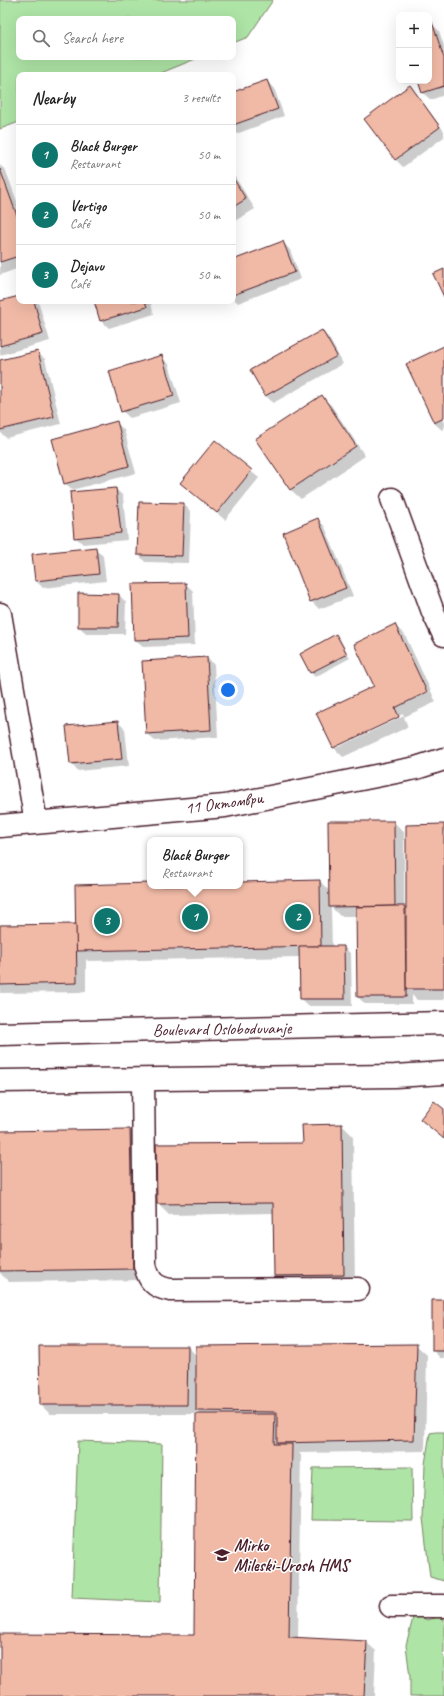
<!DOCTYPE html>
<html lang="en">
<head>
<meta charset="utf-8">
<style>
	:root { --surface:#fff; --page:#f2f2f2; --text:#222; --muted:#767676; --line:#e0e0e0; --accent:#0f766e }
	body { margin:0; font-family:Caveat,sans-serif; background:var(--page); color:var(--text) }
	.controls { position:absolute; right:12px; top:12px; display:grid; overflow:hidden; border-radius:8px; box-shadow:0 4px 16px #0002 }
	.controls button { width:36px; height:36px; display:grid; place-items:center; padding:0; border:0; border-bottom:1px solid var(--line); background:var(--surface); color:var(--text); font:20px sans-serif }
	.you { position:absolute; left:228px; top:690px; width:14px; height:14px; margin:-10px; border:3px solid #fff; border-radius:50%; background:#1a73e8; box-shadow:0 0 0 6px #1a73e833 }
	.badge { display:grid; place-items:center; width:26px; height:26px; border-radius:50%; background:var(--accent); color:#fff; font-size:13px; font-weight:700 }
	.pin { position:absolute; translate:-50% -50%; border:2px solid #fff; box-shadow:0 1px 4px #0006 }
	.popup { position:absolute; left:147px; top:837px; width:96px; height:52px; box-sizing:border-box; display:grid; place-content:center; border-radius:8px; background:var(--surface); filter:drop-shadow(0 1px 3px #0005); font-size:13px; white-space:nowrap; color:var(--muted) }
	.popup b { font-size:15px; color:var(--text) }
	.popup::after { content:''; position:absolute; left:50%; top:100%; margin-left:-8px; border:8px solid transparent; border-top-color:var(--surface) }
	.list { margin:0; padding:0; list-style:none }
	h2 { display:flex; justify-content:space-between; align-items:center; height:52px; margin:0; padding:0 16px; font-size:17px }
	h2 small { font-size:13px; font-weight:400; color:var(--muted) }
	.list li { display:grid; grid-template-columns:26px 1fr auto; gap:12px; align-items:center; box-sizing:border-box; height:60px; padding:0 16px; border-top:1px solid var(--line) }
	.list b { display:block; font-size:15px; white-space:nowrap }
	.list p { margin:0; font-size:13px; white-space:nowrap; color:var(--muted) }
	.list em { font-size:13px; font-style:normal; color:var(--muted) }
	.icon { flex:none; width:22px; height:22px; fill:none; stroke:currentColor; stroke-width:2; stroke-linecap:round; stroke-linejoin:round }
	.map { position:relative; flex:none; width:444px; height:1696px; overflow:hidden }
	.search { position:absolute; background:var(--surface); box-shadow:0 4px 16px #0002; left:16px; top:16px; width:220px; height:44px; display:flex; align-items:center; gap:10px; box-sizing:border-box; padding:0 14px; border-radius:8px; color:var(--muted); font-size:15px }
	.panel { position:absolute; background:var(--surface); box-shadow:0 4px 16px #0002; left:16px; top:72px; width:220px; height:232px; border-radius:8px }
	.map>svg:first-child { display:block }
	.green { fill:#aee4a6; stroke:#7c8268 }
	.shadow { fill:#0003; fill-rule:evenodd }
	.building { fill:#f1baa7; stroke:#4a1f2b }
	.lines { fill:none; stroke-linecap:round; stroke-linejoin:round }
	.minor-casing { stroke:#4a1f2b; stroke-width:25 }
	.minor { stroke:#fff; stroke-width:22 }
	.labels { text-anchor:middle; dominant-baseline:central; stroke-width:3; stroke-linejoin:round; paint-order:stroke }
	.street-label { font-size:17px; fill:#4a1f2b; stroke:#fff }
	.poi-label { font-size:17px; font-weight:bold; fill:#4a1f2b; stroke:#fff; text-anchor:start }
</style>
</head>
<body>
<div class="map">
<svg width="444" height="1696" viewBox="0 0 444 1696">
	<rect width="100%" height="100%" fill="#fff"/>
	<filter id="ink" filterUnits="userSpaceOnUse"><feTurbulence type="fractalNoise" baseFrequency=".025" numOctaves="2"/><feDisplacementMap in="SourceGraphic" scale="8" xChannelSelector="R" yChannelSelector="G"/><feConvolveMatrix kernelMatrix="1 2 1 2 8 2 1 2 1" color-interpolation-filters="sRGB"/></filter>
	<g filter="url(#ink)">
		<g class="green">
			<polygon points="0,0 273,0 248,37 233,43 233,19 19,19 19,57 200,57 156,75 19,75 19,122 0,129"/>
			<polygon points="436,1432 444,1432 444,1581 430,1577 423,1518 425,1464 430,1433"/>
			<polygon points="78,1441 162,1444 160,1602 72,1598"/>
			<polygon points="412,1467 413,1521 311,1520 313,1468"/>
			<polygon points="414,1614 427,1620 439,1617 444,1619 444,1652 442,1654 444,1658 444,1696 410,1696 410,1677 406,1645"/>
		</g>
		<g class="shadow">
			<polygon points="431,23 439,31 444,46 444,95 431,100 423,93 419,81 429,81 429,24"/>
			<polygon points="267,81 274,88 284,116 236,134 233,131 233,93"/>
			<polygon points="410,87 417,94 444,131 444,137 403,167 396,160"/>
			<polygon points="0,165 6,171 19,207 19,268 0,275"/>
			<polygon points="233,174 255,209 233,222"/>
			<polygon points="283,242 290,250 301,279 238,303 233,298 233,261"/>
			<polygon points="19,297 19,301 38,301 50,341 0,355 0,302"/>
			<polygon points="95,301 150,301 154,314 109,328 101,321"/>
			<polygon points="322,331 329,338 343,364 273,403 266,396 252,371"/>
			<polygon points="444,347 444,429 442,430 434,423"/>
			<polygon points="37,352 45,359 61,424 6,438 0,432 0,361"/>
			<polygon points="161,357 169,364 181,403 130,418 122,411"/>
			<polygon points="321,396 331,405 365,456 301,499 291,490 257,439"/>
			<polygon points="117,423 124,430 136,473 72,490 65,483"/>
			<polygon points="215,442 259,478 225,520 182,483"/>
			<polygon points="116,489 123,496 127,540 83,544 75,537"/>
			<polygon points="184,504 191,512 189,563 145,562 138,554"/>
			<polygon points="318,519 325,527 353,596 319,609 311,601"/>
			<polygon points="96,549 103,556 106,581 43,588 36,581"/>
			<polygon points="186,584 193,591 195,645 143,647 135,639"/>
			<polygon points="119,595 126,602 125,634 86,634 79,626"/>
			<path d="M395,626L405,635L436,702L404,717L408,727L343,757L334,748L375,686ZM403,714L404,716L336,748V746Z"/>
			<polygon points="336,636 340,639 350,658 315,677 311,673 301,654"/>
			<polygon points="207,658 214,665 218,737 155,741 147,734"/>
			<polygon points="118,722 125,729 129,766 78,771 71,764"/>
			<polygon points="394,822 404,832 404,907 407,909 444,825 444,1000 417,1000 412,995 412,1004 365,1004 358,997 357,916 340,916 331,907 332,947 344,947 351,954 352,1006 308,1006 301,999 300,957 88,961 86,959 86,992 0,993 0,926 77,925 150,884 150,886 240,886 240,883 320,881 330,892"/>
			<polygon points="342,1125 353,1136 355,1286 286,1287 275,1276 274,1213 169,1215 158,1204 304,1144"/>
			<polygon points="130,1130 141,1141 143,1280 9,1282 0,1273 0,1132"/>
			<polygon points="444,1301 444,1358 440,1358 433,1350"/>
			<polygon points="416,1345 427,1355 425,1451 299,1453 301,1455 298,1638 366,1642 376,1651 374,1696 0,1696 0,1635 195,1636 202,1415 196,1410 196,1414 50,1414 41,1405 188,1347 197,1356"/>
		</g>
		<g class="building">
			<polygon points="432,22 444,58 444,86 422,93 418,81 429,81 429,23"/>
			<polygon points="267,80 278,109 233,125 233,92"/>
			<polygon points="410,85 440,127 395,160 364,119"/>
			<polygon points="0,169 19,221 19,256 0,262"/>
			<polygon points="233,178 246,199 233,207"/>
			<polygon points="283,241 295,272 233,295 233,260"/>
			<polygon points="444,269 444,297 433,274"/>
			<polygon points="19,296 19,301 34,301 43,334 0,346 0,301"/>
			<polygon points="94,301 145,301 147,307 100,321"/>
			<polygon points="322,330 337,356 265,396 250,370"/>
			<polygon points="444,346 444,418 434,423 406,364"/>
			<polygon points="38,351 54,417 0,430 0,360"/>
			<polygon points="162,355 174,396 121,412 109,371"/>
			<polygon points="322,395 356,446 290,490 255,439"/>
			<polygon points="117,421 129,466 64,484 52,439"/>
			<polygon points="215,440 252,470 217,513 180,483"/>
			<polygon points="116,488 121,533 74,538 70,492"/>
			<polygon points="139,502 184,503 182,556 137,555"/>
			<polygon points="318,518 346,588 310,602 283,533"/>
			<polygon points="96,547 99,574 35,581 32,554"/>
			<polygon points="186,583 188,638 134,640 132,584"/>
			<polygon points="78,593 119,594 118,627 78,627"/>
			<polygon points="395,624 427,692 395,708 399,717 333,748 316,713 374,686 354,644"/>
			<polygon points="336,634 347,654 310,673 300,654"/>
			<polygon points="207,657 211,730 146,734 142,661"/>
			<polygon points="118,721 122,759 70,764 66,726"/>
			<polygon points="328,821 394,821 395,906 329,907"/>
			<polygon points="444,824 444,989 406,989 406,825"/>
			<polygon points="320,880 321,946 76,951 75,885 150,883 150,886 240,886 240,882"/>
			<polygon points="395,906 405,906 406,997 357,997 356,907"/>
			<polygon points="76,924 77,983 0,985 0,925"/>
			<polygon points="299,946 344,946 345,999 300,999"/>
			<polygon points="434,1101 444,1109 444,1139 420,1119"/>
			<polygon points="342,1124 344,1275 274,1276 273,1203 157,1204 156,1144 303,1143 302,1125"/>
			<polygon points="130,1129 133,1269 0,1271 0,1131"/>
			<rect x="432" y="1300" width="12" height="51"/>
			<polygon points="417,1344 414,1440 277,1443 277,1412 196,1411 196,1346"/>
			<polygon points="39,1346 188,1346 187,1405 40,1405"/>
			<polygon points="196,1414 275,1414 274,1444 292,1444 289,1637 367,1641 364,1696 0,1696 0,1634 194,1635"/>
		</g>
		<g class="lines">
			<g class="minor-casing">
				<g id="minor">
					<polyline points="392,499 433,612 444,635"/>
					<polyline points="0,614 36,822"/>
					<polyline points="0,826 225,806 416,768 444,759"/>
					<polyline points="0,1034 444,1023"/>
					<path d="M143,1080L145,1265C149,1281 154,1287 170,1290L358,1289"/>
					<polyline points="0,1081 395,1076 444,1073"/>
					<polyline points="391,1606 444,1606"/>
				</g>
			</g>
			<use href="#minor" class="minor"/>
		</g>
	</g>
	<defs>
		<g id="university-bare" transform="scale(1.2)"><path d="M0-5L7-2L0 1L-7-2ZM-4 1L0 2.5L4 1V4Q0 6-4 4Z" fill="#4a1f2b" stroke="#fff" stroke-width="2.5" paint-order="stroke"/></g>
	</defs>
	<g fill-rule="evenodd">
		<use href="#university-bare" x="222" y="1555"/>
	</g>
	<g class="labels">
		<g class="street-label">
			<text transform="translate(224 803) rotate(-8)">11 Октомври</text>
			<text transform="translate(222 1029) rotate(-1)">Boulevard Osloboduvanje</text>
		</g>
		<g class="poi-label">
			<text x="234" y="1545">Mirko<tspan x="234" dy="20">Mileski-Urosh HMS</tspan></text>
		</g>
	</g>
</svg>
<div class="controls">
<button>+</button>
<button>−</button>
</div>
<div class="you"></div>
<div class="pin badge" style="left:195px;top:917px">1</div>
<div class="popup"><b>Black Burger</b>Restaurant</div>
<div class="pin badge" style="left:298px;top:917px">2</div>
<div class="pin badge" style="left:107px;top:921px">3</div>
<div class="search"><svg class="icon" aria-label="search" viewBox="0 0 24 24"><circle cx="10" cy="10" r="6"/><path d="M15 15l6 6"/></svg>Search here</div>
<section class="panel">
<h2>Nearby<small>3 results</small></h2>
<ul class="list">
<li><span class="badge">1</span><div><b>Black Burger</b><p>Restaurant</p></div><em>50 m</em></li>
<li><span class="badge">2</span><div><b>Vertigo</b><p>Café</p></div><em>50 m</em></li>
<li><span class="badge">3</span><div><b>Dejavu</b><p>Café</p></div><em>50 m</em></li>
</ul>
</section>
</div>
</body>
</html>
